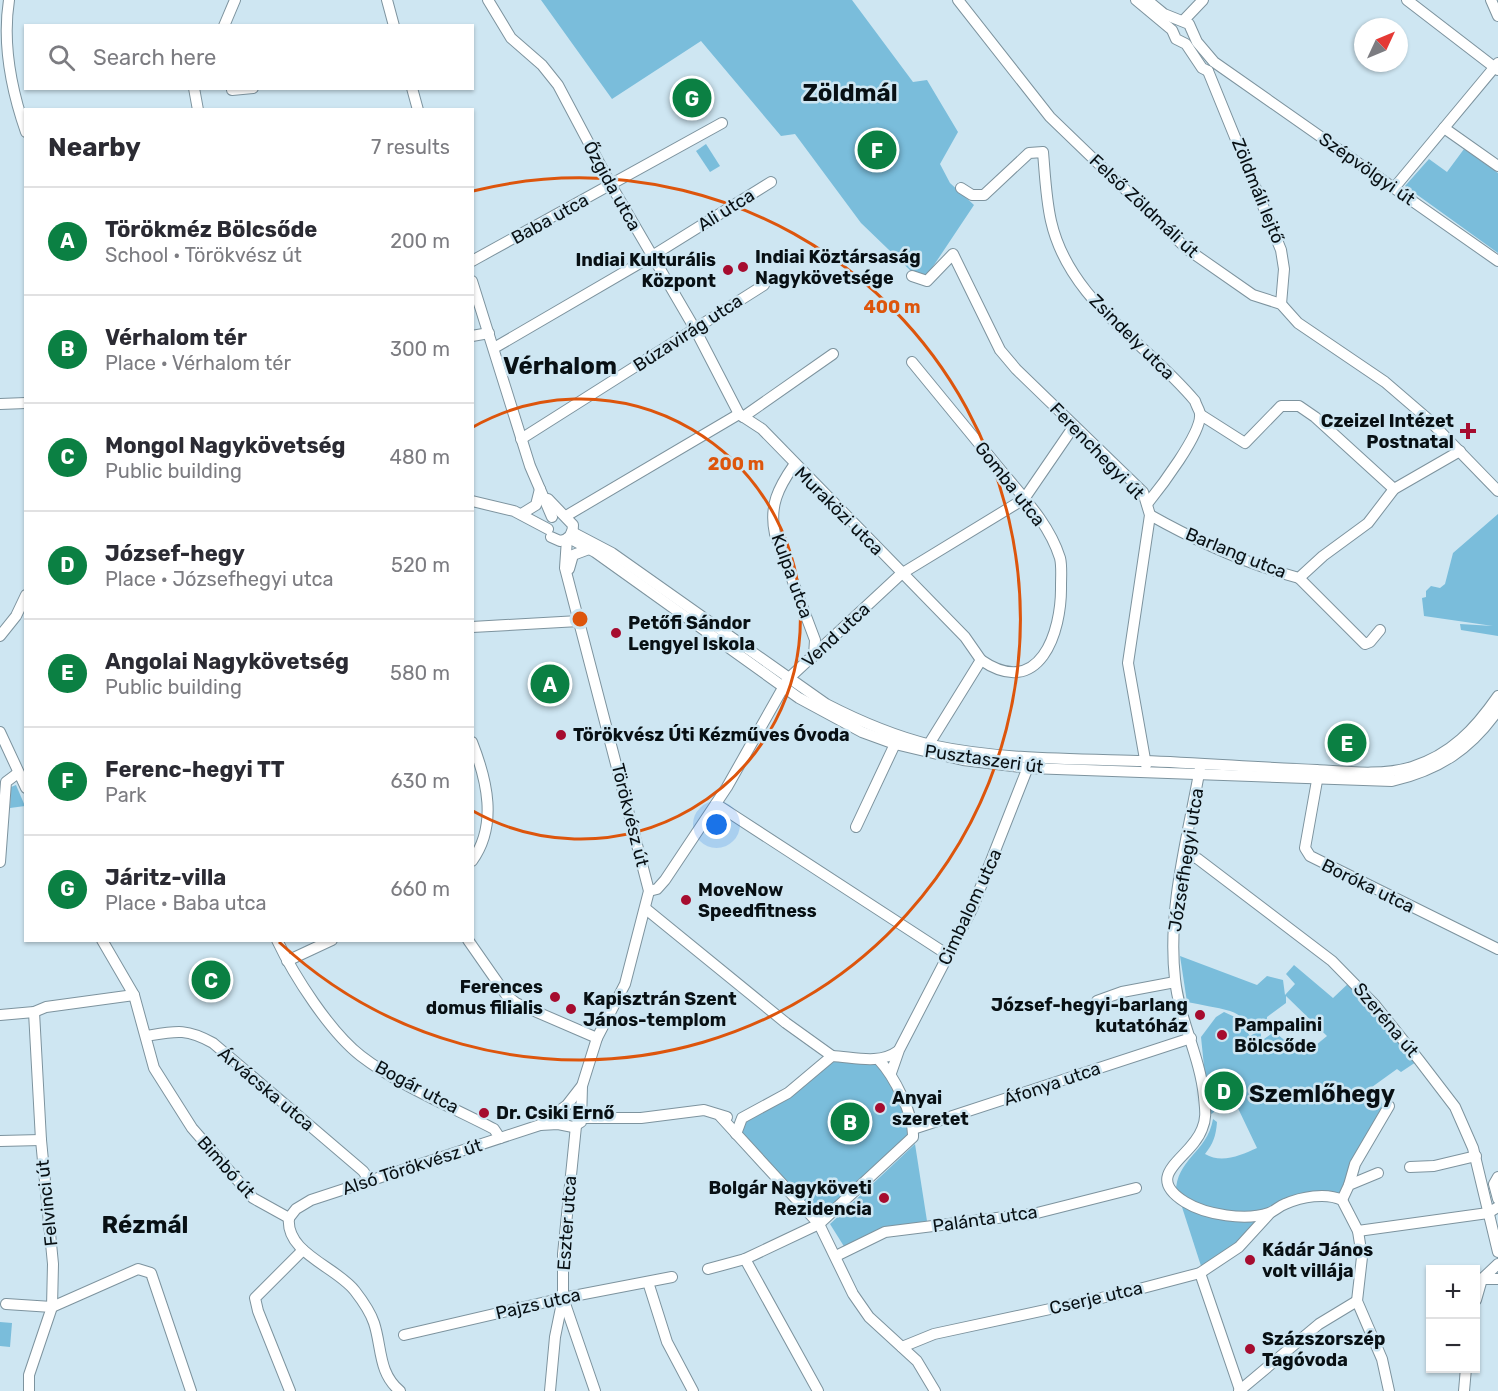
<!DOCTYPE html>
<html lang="en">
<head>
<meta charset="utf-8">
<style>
	:root { --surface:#fff; --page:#f2f2f3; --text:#2b2b33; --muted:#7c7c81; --line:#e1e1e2; --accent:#0b8043 }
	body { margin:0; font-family:Rubik,sans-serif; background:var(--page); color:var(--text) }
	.controls { position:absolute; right:18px; bottom:18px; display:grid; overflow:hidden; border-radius:0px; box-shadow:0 2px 4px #0004 }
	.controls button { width:54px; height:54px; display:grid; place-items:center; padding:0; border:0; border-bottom:2px solid var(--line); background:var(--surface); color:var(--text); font:30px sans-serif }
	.compass { position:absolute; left:1354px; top:18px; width:54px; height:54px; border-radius:50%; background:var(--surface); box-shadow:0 2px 4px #0004; rotate:46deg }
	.you { position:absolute; left:717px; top:825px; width:21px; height:21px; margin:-15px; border:4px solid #fff; border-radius:50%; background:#1a73e8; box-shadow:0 0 0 9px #1a73e833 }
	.badge { display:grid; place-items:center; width:39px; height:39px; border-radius:50%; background:var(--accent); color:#fff; font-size:20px; font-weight:700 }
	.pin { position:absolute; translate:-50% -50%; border:3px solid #fff; box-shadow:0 2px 6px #0006 }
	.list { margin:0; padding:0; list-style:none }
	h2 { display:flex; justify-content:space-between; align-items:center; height:78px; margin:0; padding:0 24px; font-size:26px }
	h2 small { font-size:20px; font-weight:400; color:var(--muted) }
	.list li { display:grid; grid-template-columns:39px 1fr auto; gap:18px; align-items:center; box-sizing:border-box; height:108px; padding:0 24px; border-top:2px solid var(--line) }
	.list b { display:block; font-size:22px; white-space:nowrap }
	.list p { margin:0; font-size:20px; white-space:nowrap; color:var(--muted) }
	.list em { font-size:20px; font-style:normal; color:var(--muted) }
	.icon { flex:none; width:33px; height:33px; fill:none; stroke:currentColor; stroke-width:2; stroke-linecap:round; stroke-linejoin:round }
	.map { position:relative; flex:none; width:1498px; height:1391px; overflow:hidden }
	.search { position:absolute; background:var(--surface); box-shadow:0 2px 4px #0004; left:24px; top:24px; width:450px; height:66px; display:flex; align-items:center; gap:15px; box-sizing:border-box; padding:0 21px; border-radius:0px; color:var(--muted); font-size:22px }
	.panel { position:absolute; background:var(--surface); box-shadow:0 2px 4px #0004; left:24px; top:108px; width:450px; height:834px; border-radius:0px }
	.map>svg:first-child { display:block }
	.green { fill:#7abddb }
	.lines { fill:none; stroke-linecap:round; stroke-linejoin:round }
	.minor-casing { stroke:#7d939e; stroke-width:12 }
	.minor { stroke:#fff; stroke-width:10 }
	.ring { fill:none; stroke:#dd550c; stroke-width:3 }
	.poi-dot { fill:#a60c2f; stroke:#cee6f2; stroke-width:2 }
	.labels { text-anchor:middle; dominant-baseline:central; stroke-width:5; stroke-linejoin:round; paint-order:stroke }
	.street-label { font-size:18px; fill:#081014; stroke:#cee6f2 }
	.poi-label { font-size:18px; font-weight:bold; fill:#081014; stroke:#cee6f2; text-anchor:start }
	.district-label { font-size:24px; font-weight:bold; fill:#081014; stroke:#cee6f2 }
	.centre { fill:#dd550c; stroke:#cee6f2; stroke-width:3 }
	.ring-label { font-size:18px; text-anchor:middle; font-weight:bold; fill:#dd550c; stroke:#cee6f2; stroke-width:5; stroke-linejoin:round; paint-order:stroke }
</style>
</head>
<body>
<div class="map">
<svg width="1498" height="1391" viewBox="0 0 1498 1391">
	<rect width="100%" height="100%" fill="#cee6f2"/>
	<g class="green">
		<polygon points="541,0 852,0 913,82 927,80 958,132 940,164 950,183 974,205 928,274 915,275 861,223 795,134 781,136 701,41 612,99"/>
		<polygon points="706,144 720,166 710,172 696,151"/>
		<polygon points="1464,149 1498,173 1498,253 1405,186 1429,159 1447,172"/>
		<polygon points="1498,514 1498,636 1461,630 1460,624 1493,626 1424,616 1422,598 1426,597 1426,591 1431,586 1440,588 1445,584 1453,553"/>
		<polygon points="16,785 25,806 10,808 11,787"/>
		<path d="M1180,956L1257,985L1267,976L1283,980L1285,995L1295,984L1286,974L1294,965L1333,998L1352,980L1419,1060L1401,1072L1397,1069L1372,1087L1384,1106L1342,1200C1308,1193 1302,1206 1271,1213C1236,1220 1208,1207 1176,1196C1174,1159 1207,1154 1213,1119L1217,1122C1216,1136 1213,1144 1205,1154C1222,1164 1241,1155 1257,1148L1235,1102L1221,1103L1213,1113L1209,1115L1201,1037L1216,1017L1224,1012L1237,1018L1250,1036L1261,1030V1041L1274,1032L1304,1055L1327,1036L1286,996V1003L1267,1017V1028C1242,1030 1249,1017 1230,1011C1216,1007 1201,1005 1187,1002Z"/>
		<polygon points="832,1056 879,1060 913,1129 819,1224 736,1134 750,1115"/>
		<polygon points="915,1144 927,1221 884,1228 845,1248 830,1224"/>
		<polygon points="1181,1204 1259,1220 1227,1252 1202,1269"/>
		<polygon points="0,1322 12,1323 10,1347 0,1346"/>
	</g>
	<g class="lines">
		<g class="minor-casing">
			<g id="minor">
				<path d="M9,0C2,45 11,89 26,132"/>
				<polyline points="387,0 394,26"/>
				<polyline points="488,0 511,38 542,65 558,85 611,185 695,329 739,414"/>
				<polyline points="958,0 1050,117 1187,249 1253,295 1281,304 1298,323 1385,382 1428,419 1498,491"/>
				<polyline points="1136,0 1172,30 1176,39 1186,44 1202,68 1208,71"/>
				<polyline points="1147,0 1164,14 1189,24 1197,42 1214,62 1498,261"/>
				<polyline points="1407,0 1498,70"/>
				<polyline points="1491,0 1498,16"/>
				<polyline points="1183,21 1203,0"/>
				<polyline points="224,26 235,0"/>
				<polyline points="1208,71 1281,250 1284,269 1281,304"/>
				<polyline points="194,88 198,110"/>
				<polyline points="412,88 418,110"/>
				<polyline points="232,90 253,88"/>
				<polyline points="1444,128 1498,166"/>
				<path d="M961,188L972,195H984L1029,153L1043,152C1045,175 1046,199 1051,221C1069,301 1146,342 1195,401C1196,405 1200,411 1200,414C1202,433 1160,488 1147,504"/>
				<polyline points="1394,188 1498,63"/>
				<polyline points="472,261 722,123"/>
				<polyline points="912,276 927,281 953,254 1000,350 1016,369 1143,492 1150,515 1128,663 1146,765"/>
				<polyline points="472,281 530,466 552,517"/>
				<polyline points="472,336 489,333"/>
				<polyline points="494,348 652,256 771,182"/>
				<path d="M912,362C941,397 970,433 999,468C1022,496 1049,523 1060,558C1062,566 1061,577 1061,585C1062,633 1039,700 981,660"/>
				<polyline points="0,404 26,403"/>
				<polyline points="739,414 762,429 965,637 981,660 929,744"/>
				<polyline points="1201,415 1245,443 1281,406 1299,406 1315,417 1394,489"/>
				<polyline points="743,417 833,354"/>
				<polyline points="521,439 764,285"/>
				<path d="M794,465C778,488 769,506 775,534L815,640L814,656"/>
				<path d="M548,499L573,525C573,534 569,540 560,541L551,537"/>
				<polyline points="472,501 514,511 548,529"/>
				<polyline points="523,513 536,505 540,489"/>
				<path d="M1150,515C1196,541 1247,564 1299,578L1323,556L1368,523L1394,489L1460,451"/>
				<polyline points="566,516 739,414"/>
				<path d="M572,532L612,553L826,704C859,721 894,736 931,745C1001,760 1073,759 1144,761C1202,763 1260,768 1317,770C1348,772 1382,776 1412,767C1451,755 1475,729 1498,696"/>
				<path d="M569,538L595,552L799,698L862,732L895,744L963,760L1029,768L1392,781C1439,770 1471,749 1498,710"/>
				<polyline points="569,569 573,555 589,549"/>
				<polyline points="1299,578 1365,644 1370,642 1380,630"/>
				<polyline points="472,627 579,621"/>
				<polyline points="0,636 16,616 26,595"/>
				<polyline points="0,732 26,788"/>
				<path d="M472,742C487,780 498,825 472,861"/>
				<path d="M1200,768C1188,836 1167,909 1175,979C1179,1019 1200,1056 1204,1097C1205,1108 1207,1118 1202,1129C1191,1159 1141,1174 1185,1202C1206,1215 1246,1221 1269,1213C1275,1211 1279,1206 1285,1204C1301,1197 1326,1192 1342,1200L1358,1231L1362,1257L1357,1301L1382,1359L1389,1391"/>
				<polyline points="1318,775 1305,848 1310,856 1498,949"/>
				<polyline points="716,804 948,955"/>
				<polyline points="856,827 895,744"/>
				<polyline points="1185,853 1198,859 1332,961 1375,1005 1419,1060 1455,1107 1473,1148 1498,1252"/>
				<polyline points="0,862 6,782 18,773"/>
				<polyline points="649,891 657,889 665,880 727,787 788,679 901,574 1024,499 1074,426"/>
				<polyline points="646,909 786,1023 832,1056"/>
				<polyline points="102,940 134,995 154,1068 192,1128 253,1198 289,1218"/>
				<path d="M277,940C294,976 330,1032 361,1056C400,1086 450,1106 494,1129L500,1138"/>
				<polyline points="468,940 507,996 516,1003 597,1038"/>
				<polyline points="287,961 332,940"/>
				<polyline points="1097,1001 1122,992 1175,982"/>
				<polyline points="0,1015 34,1012 46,1007 134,995"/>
				<path d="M146,1036C176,1031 186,1028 213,1043L363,1171L371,1182"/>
				<polyline points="891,1073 899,1050 972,909 1030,762"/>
				<polyline points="720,1116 819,1224 853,1294 869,1317 917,1361 935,1391"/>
				<polyline points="582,1118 641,1118 704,1110 727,1117"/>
				<polyline points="540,1125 567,1105 581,1087"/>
				<polyline points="913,1129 1191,1038"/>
				<path d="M736,1134L742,1118L788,1093L832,1056C854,1057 879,1065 898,1051"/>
				<polyline points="0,1141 41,1140"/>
				<polyline points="1410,1167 1434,1166 1476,1156"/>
				<polyline points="1498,1177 1494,1184 1498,1199"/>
				<polyline points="1349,1185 1355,1164 1389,1106"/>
				<polyline points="1342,1200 1349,1185 1378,1173"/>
				<polyline points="289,1218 296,1209 311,1200 540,1125 558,1124 573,1127 581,1122 582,1086 597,1038 625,984 649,891 565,568 567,539"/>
				<path d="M289,1218C285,1253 337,1267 355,1291C362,1300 370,1311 374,1323C382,1347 378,1373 400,1391"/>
				<polyline points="1358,1231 1488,1213 1498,1207"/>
				<polyline points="836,1256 885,1232 1037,1213 1136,1188"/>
				<polyline points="745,1259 818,1391"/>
				<path d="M708,1269L745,1259L819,1224L913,1137C914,1115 894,1076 879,1060"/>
				<polyline points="1200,1273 1240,1390"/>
				<polyline points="1482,1279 1498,1279"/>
				<polyline points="648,1282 667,1342 693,1391"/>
				<polyline points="563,1298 595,1391"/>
				<polyline points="1476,1300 1482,1279 1498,1264"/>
				<polyline points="6,1304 52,1307 138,1269 151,1273 191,1391"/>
				<polyline points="404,1335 563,1298 672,1277"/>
				<polyline points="902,1347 934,1334 1124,1293 1200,1273 1239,1247 1270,1213"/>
				<polyline points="29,1391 29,1375 52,1307 53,1264 41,1140 34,1012"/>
				<polyline points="290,1391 258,1311 255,1298 303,1250"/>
				<polyline points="550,1391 555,1337 563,1298 563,1254 576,1126"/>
				<polyline points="1239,1391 1319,1324 1357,1301"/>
				<polyline points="1464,1391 1466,1368"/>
			</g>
		</g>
		<use href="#minor" class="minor"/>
	</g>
	<g class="ring">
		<path d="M473 427A220 220 0 1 1 473 811"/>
		<path d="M473 191A441 441 0 1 1 279 942"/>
	</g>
	<g class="poi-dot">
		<circle cx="743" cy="267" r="6"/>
		<circle cx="728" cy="270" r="6"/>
		<path d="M1465 422h6v6h6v6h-6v6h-6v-6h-6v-6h6z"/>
		<circle cx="616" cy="633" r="6"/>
		<circle cx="561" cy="735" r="6"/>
		<circle cx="686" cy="900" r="6"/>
		<circle cx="555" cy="997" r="6"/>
		<circle cx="571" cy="1009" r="6"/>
		<circle cx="1200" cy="1015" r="6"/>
		<circle cx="1222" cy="1035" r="6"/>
		<circle cx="880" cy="1108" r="6"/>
		<circle cx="484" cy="1113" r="6"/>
		<circle cx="884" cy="1198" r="6"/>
		<circle cx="1250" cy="1260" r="6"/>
		<circle cx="1250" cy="1349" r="6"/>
	</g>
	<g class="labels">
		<g class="street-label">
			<text transform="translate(1367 169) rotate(35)">Szépvölgyi út</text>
			<text transform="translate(612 186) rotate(61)">Őzgida utca</text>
			<text transform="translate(1258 191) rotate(68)">Zöldmáli lejtő</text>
			<text transform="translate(1144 206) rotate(43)">Felső Zöldmáli út</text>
			<text transform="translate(726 210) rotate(-32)">Ali utca</text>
			<text transform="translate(550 219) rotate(-29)">Baba utca</text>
			<text transform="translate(688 333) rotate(-33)">Búzavirág utca</text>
			<text transform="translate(1132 337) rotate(45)">Zsindely utca</text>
			<text transform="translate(1097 451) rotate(46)">Ferenchegyi út</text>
			<text transform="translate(1010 484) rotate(52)">Gomba utca</text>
			<text transform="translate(839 511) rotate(45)">Muraközi utca</text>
			<text transform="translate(1236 553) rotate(22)">Barlang utca</text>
			<text transform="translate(792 576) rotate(70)">Kulpa utca</text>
			<text transform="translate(836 635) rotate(-43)">Vend utca</text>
			<text transform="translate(984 759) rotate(8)">Pusztaszeri út</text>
			<text transform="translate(630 815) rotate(76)">Törökvész út</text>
			<text transform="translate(1186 860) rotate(-81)">Józsefhegyi utca</text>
			<text transform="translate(1368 886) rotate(26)">Boróka utca</text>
			<text transform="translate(970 907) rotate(-65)">Cimbalom utca</text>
			<text transform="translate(1386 1020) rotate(50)">Szeréna út</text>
			<text transform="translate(1052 1084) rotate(-19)">Áfonya utca</text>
			<text transform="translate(417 1087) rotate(28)">Bogár utca</text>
			<text transform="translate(266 1089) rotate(40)">Árvácska utca</text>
			<text transform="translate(226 1167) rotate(48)">Bimbó út</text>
			<text transform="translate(412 1167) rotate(-18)">Alsó Törökvész út</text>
			<text transform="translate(47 1203) rotate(-96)">Felvinci út</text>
			<text transform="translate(985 1219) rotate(-8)">Palánta utca</text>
			<text transform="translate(567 1223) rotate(-86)">Eszter utca</text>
			<text transform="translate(1096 1298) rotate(-13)">Cserje utca</text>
			<text transform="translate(538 1304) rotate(-13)">Pajzs utca</text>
		</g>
		<g class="poi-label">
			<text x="755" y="257">Indiai Köztársaság<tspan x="755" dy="21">Nagykövetsége</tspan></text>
			<text x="716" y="260" text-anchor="end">Indiai Kulturális<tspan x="716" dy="21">Központ</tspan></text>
			<text x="1454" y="421" text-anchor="end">Czeizel Intézet<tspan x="1454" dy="21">Postnatal</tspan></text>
			<text x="628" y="623">Petőfi Sándor<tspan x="628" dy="21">Lengyel Iskola</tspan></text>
			<text x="573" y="735">Törökvész Úti Kézműves Óvoda</text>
			<text x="698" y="890">MoveNow<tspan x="698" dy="21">Speedfitness</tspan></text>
			<text x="543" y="987" text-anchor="end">Ferences<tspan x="543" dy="21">domus filialis</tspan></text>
			<text x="583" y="999">Kapisztrán Szent<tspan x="583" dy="21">János-templom</tspan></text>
			<text x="1188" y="1005" text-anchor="end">József-hegyi-barlang<tspan x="1188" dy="21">kutatóház</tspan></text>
			<text x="1234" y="1025">Pampalini<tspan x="1234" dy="21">Bölcsőde</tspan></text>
			<text x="892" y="1098">Anyai<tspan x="892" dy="21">szeretet</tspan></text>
			<text x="496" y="1113">Dr. Csiki Ernő</text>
			<text x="872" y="1188" text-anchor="end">Bolgár Nagyköveti<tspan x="872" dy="21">Rezidencia</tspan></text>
			<text x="1262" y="1250">Kádár János<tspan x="1262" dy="21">volt villája</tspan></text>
			<text x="1262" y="1339">Százszorszép<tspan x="1262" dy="21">Tagóvoda</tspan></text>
		</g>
		<g class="district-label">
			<text x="850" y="93">Zöldmál</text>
			<text x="560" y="366">Vérhalom</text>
			<text x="1322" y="1094">Szemlőhegy</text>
			<text x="145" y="1225">Rézmál</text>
		</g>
	</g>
	<circle cx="580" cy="619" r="9" class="centre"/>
	<g class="ring-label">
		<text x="892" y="313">400 m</text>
		<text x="736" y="470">200 m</text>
	</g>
</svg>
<div class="controls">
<button>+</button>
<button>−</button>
</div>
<svg class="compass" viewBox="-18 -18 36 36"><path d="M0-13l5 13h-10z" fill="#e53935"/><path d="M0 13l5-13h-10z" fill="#7c7c81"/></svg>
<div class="you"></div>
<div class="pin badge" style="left:550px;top:684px">A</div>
<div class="pin badge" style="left:850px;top:1122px">B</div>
<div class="pin badge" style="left:211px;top:980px">C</div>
<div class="pin badge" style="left:1224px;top:1091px">D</div>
<div class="pin badge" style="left:1347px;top:743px">E</div>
<div class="pin badge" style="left:877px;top:150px">F</div>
<div class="pin badge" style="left:692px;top:98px">G</div>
<div class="search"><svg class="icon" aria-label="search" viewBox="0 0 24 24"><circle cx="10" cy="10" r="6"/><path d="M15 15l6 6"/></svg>Search here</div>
<section class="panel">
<h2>Nearby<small>7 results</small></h2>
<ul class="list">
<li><span class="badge">A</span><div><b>Törökméz Bölcsőde</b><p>School · Törökvész út</p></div><em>200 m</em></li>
<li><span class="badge">B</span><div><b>Vérhalom tér</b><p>Place · Vérhalom tér</p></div><em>300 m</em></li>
<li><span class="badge">C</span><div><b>Mongol Nagykövetség</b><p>Public building</p></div><em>480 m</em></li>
<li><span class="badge">D</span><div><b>József-hegy</b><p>Place · Józsefhegyi utca</p></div><em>520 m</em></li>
<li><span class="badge">E</span><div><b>Angolai Nagykövetség</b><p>Public building</p></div><em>580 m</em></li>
<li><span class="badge">F</span><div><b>Ferenc-hegyi TT</b><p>Park</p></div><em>630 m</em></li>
<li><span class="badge">G</span><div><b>Járitz-villa</b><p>Place · Baba utca</p></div><em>660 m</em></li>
</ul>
</section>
</div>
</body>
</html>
